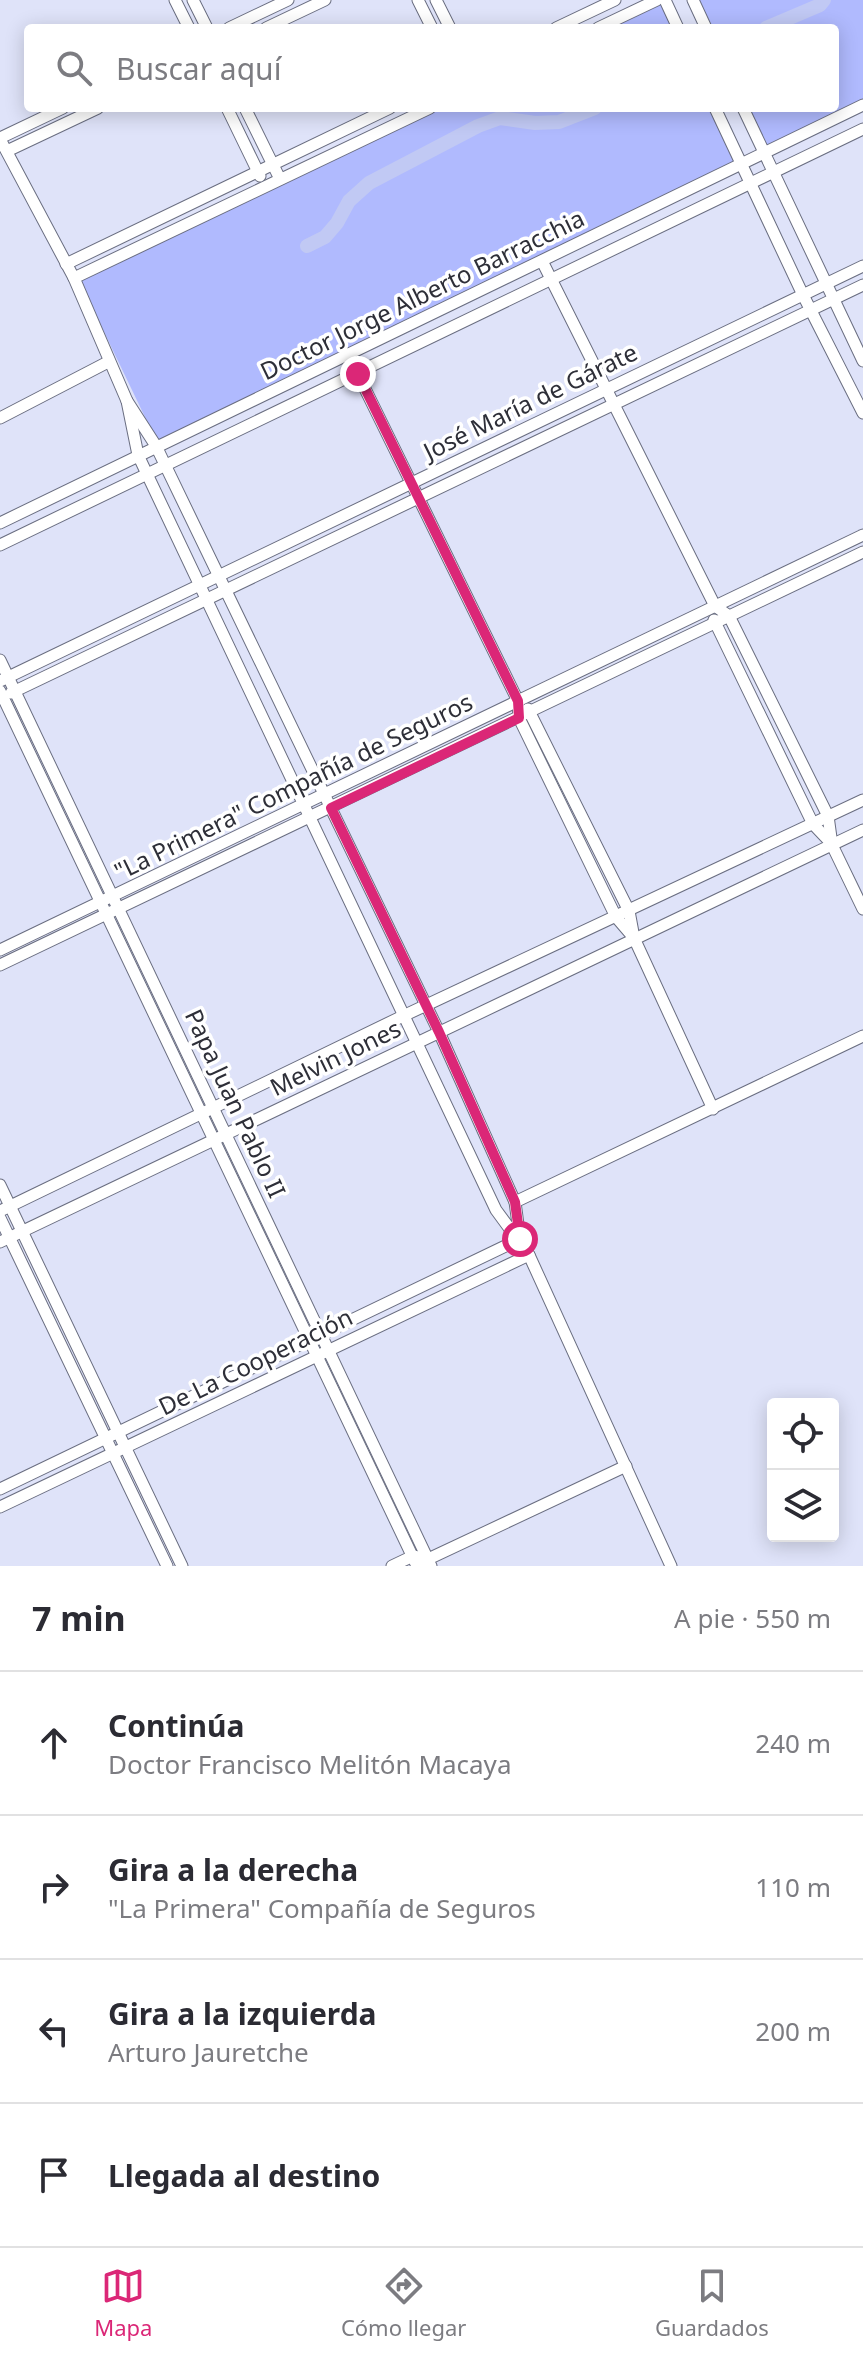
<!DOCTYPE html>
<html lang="es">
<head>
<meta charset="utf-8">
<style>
	:root { --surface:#fff; --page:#f2f2f3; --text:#2b2b33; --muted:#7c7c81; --line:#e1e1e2; --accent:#db2777 }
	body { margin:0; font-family:"Noto Sans",sans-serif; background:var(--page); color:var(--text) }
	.controls { position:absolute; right:24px; bottom:24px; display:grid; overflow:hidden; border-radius:8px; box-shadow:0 4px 20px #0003 }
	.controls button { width:72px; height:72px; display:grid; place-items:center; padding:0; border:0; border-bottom:2px solid var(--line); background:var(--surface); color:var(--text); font:40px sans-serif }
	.stop { position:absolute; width:24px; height:24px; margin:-18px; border:6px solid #db2777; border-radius:50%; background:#fff }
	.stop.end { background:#db2777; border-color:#fff; box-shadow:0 2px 8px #0008 }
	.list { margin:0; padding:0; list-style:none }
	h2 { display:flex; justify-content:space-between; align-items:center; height:104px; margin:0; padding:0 32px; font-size:34px }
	h2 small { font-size:26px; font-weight:400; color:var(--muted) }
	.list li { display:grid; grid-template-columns:52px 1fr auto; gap:24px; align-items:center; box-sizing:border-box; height:144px; padding:0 32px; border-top:2px solid var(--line) }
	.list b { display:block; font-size:30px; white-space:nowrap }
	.list p { margin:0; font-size:26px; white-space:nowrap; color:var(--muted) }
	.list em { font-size:26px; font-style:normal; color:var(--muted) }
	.icon { flex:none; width:44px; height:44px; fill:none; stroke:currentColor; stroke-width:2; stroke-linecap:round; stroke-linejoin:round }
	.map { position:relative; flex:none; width:863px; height:1566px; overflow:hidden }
	.search { position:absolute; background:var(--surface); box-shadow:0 4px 20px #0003; left:24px; right:24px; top:24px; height:88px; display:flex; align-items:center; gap:20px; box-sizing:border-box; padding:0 28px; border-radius:8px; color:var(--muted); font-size:30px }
	.sheet { height:680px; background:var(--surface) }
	nav { display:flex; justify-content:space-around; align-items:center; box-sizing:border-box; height:112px; border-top:2px solid var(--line); background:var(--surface); font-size:22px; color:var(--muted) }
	nav a { display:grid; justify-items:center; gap:4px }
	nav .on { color:var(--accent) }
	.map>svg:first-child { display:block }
	.green { fill:#b0bafe }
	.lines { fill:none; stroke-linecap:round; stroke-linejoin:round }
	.canal { stroke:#c1c9f4; stroke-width:14 }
	.street-casing { stroke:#6a6e81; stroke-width:13 }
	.street { stroke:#fff; stroke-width:11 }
	.route { stroke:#db2777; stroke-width:10 }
	.labels { text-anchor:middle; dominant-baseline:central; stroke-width:7; stroke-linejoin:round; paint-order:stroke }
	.street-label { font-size:24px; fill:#2e2f38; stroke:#fff }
</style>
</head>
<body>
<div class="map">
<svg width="863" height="1566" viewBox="0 0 863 1566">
	<rect width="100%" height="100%" fill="#dfe3f9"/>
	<g class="green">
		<polygon points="697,0 863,0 863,101 765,147 747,108 835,108 835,28 710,28"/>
		<polygon points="662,2 674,28 607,28"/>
		<polygon points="440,108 711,108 735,162 157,442 79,280"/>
	</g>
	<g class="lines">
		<g class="canal">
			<polyline points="766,28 820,5 824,0"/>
			<polyline points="307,246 325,237 337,223 349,201 369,183 478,126 500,118 535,123 559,122 595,108"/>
		</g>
		<g class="street-casing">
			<g id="street">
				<polyline points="175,0 189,28"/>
				<polyline points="193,0 207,28"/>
				<polyline points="418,0 432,28"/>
				<polyline points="436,0 450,28"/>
				<polyline points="665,0 678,28"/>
				<polyline points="693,0 706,28"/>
				<polyline points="229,28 288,0"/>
				<polyline points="266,28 325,0"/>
				<polyline points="556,28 615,0"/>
				<polyline points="598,28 657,0"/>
				<polyline points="227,108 260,176"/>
				<polyline points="245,108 280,179"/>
				<polyline points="715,108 803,295 863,413"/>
				<polyline points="743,108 863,361"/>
				<polyline points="0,138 63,108"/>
				<polyline points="0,139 74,278 127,401 156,446 439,1032 515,1202 520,1239"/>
				<polyline points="7,151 98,108"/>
				<polyline points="542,261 715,606 729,616 828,816 832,845 863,909"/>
				<polyline points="66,264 390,108"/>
				<polyline points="74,278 430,108"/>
				<polyline points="348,354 518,701 519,718 616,917 634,938"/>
				<polyline points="127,401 138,455 496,1210 529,1255 671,1566"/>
				<polyline points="0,418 108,362"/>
				<polyline points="0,523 863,105"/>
				<polyline points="0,545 863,129"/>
				<polyline points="714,620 813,824 832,844"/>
				<polyline points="0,660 431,1566"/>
				<polyline points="0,681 863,266"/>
				<polyline points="0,691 417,1566"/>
				<polyline points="11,693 863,285"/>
				<polyline points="528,709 629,911 634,938 713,1109"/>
				<polyline points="0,950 863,535"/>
				<polyline points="0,965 863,552"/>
				<polyline points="0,1185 182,1566"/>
				<polyline points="515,1202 863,1036"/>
				<polyline points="0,1211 403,1016 863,800"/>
				<polyline points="0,1218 167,1566"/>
				<polyline points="0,1242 863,830"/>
				<polyline points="0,1489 520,1239"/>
				<polyline points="0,1507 529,1255"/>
				<polyline points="424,1561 626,1466"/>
				<polyline points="392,1566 413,1556 418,1557"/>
			</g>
		</g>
		<use href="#street" class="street"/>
	</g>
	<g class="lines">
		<polyline class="route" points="358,374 518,701 519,718 331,808 439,1032 515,1202 520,1239"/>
	</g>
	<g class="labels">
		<g class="street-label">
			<text transform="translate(422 294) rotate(-26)">Doctor Jorge Alberto Barracchia</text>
			<text transform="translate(530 401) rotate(-26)">José María de Gárate</text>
			<text transform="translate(293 786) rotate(-26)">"La Primera" Compañía de Seguros</text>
			<text transform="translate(335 1057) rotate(-26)">Melvin Jones</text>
			<text transform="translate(236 1103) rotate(65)">Papa Juan Pablo II</text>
			<text transform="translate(255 1361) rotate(-26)">De La Cooperación</text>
		</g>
	</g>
</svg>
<div class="controls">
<button><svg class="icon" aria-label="locate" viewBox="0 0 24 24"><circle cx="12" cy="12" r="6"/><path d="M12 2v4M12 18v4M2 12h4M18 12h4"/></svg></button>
<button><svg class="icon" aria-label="layers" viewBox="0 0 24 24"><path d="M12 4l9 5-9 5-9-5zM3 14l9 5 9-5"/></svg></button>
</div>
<div class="stop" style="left:520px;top:1239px"></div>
<div class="stop end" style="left:358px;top:374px"></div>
<div class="search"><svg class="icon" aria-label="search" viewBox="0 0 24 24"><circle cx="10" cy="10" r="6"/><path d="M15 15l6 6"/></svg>Buscar aquí</div>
</div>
<section class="sheet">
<h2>7 min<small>A pie · 550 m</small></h2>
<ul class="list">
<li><svg class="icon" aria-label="ahead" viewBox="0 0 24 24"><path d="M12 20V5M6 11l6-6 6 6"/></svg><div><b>Continúa</b><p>Doctor Francisco Melitón Macaya</p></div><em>240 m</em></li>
<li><svg class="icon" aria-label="right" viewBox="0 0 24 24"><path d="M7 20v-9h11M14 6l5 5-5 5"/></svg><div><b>Gira a la derecha</b><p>&quot;La Primera&quot; Compañía de Seguros</p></div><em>110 m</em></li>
<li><svg class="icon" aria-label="left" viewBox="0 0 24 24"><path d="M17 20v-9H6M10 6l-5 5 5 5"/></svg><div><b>Gira a la izquierda</b><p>Arturo Jauretche</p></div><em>200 m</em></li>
<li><svg class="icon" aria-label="arrive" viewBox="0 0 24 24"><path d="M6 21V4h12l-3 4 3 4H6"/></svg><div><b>Llegada al destino</b></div></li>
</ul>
</section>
<nav>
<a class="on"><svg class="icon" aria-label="map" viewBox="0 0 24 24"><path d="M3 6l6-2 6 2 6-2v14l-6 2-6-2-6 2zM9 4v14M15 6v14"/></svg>Mapa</a>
<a><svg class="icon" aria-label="directions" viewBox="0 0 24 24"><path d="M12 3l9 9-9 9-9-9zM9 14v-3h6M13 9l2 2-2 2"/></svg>Cómo llegar</a>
<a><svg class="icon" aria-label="saved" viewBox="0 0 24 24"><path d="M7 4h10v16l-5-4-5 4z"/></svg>Guardados</a>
</nav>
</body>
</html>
